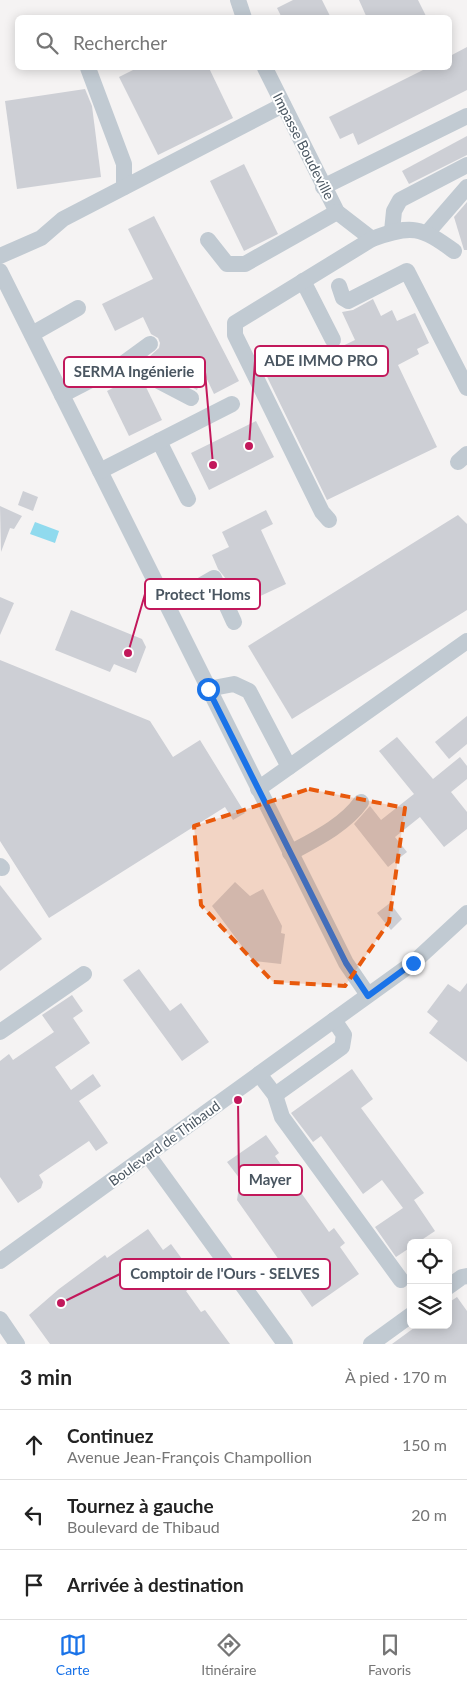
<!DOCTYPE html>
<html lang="fr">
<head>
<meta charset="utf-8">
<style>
	:root { --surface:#fff; --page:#f2f2f2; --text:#222; --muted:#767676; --line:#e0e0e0; --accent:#1a73e8 }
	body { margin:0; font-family:Lato,sans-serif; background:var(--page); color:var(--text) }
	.controls { position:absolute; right:15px; bottom:15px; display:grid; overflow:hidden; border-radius:8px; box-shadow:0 2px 12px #0003 }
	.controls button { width:45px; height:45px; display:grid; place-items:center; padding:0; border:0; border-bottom:1px solid var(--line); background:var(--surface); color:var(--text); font:25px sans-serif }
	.stop { position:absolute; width:15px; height:15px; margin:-11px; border:4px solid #1a73e8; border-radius:50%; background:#fff }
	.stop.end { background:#1a73e8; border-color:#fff; box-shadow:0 1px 5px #0008 }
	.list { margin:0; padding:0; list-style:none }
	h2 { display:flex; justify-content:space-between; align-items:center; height:65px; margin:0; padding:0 20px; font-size:21px }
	h2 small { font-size:16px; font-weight:400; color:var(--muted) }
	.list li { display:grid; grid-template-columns:32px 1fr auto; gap:15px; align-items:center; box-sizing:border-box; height:70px; padding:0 20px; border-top:1px solid var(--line) }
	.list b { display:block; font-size:19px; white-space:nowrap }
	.list p { margin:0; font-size:16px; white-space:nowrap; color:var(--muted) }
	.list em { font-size:16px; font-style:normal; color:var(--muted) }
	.icon { flex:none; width:28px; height:28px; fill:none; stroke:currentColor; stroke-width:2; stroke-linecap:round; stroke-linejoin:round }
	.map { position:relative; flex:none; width:467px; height:1344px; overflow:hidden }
	.search { position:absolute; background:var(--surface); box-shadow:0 2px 12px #0003; left:15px; right:15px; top:15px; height:55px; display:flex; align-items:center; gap:12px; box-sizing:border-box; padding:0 18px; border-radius:8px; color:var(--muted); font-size:19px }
	.sheet { height:275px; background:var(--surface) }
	nav { display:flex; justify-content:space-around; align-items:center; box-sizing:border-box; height:70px; border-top:1px solid var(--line); background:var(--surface); font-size:14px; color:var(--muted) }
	nav a { display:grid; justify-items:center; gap:2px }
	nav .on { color:var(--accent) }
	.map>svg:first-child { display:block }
	.water { fill:#90daee }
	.building { fill:#cdcfd5 }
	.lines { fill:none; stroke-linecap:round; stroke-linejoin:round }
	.minor { stroke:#c1cad2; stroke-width:16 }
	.route { stroke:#1a73e8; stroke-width:6 }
	.marked { fill:#e8590c; fill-opacity:0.2; stroke:#e8590c; stroke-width:4; stroke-dasharray:10 6; stroke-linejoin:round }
	.labels { text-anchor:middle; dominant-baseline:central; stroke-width:4; stroke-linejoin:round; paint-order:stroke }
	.street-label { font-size:14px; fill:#4a5661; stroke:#fff }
	.leader { fill:none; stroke:#c2185b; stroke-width:2 }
	.callout-dot { fill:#c2185b; stroke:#fff; stroke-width:2 }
	.callout { fill:#fff; stroke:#c2185b; stroke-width:2 }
	.callout-label { font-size:15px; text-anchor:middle; font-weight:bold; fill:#4a5661 }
</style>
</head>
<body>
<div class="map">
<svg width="467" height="1344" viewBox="0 0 467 1344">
	<rect width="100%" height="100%" fill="#f5f3f3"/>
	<polygon class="water" points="35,522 59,531 55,543 30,534"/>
	<g class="building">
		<polygon points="293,0 322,0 331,18 282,18 277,8"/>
		<polygon points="359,0 418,0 427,18 367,18"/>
		<polygon points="467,47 467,90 358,145 353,133 340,139 329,117 427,68 450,68 450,56"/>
		<polygon points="137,68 209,68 233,118 158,155 119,77"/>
		<polygon points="85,89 92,106 101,177 17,189 5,101"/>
		<polygon points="467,136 467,155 409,184 402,171"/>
		<polygon points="244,164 278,234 244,251 210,181"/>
		<polygon points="467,202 467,250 464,250 454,217"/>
		<polygon points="154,216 239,381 214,394 204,373 197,390 147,364 149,357 159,348 160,343 158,338 151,334 143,317 115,331 102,304 153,279 128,229"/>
		<polygon points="373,299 381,316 392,310 397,321 415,313 429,343 417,349 419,354 398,365 437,447 327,500 256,354 269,348 282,375 355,340 342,312 353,310"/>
		<polygon points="132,378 145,385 162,420 129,436 107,391"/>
		<polygon points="256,421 274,457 209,490 191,453"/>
		<polygon points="23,491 38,497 33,511 18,505"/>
		<polygon points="0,506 22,516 14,529 10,528 1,552"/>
		<polygon points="266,510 273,524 261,530 286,584 241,605 228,578 226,579 218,569 212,555 229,547 222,532"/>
		<polygon points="458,515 467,524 467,610 292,719 248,646"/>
		<polygon points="0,597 14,603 0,635"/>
		<polygon points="71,610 142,639 146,647 136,673 114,664 110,672 55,650"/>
		<polygon points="0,660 150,721 173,757 200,740 245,813 233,820 225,807 49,918 0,841"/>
		<polygon points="467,716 467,744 449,759 435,742"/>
		<polygon points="397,737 433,779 460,757 467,766 467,779 451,792 467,812 467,829 444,847 420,817 395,837 407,852 388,867 354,824 370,806 381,820 414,794 379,751"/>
		<polygon points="235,882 250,896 263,889 282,926 281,933 285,934 281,964 253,961 212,906"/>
		<polygon points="0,885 42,939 0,971"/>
		<polygon points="390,903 402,919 391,930 377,913"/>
		<polygon points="139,969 170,1011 181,1003 209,1042 182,1061 123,980"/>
		<polygon points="467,983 467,1062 429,1033 438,1021 427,1012 448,984 460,992"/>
		<polygon points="72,995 83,1011 73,1018 90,1043 55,1067 71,1090 93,1074 101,1086 79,1101 108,1143 96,1151 89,1141 39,1175 43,1182 41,1188 18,1203 0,1177 0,1061 9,1054 13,1060 54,1032 42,1015"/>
		<polygon points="352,1069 373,1099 361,1108 424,1193 414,1200 435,1231 417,1243 411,1243 411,1247 396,1257 375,1227 403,1208 382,1180 363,1194 321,1136 313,1142 291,1113"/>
		<polygon points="266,1135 279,1153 275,1156 329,1232 334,1228 345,1243 340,1247 359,1274 312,1307 237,1200 240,1179 227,1162"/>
		<polygon points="148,1229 163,1250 171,1244 199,1282 186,1291 201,1312 205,1310 230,1344 50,1344 29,1315 59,1289 105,1255 107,1258"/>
		<polygon points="457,1297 467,1311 467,1344 392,1344 418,1325 448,1325 448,1303"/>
	</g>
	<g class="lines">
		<g class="minor">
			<polyline points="238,0 244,18"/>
			<polyline points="88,68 124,164 124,187"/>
			<polyline points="265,68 337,212 372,239"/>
			<polyline points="323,187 467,116"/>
			<polyline points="392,231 394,211 400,200 467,165"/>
			<polyline points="428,232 467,187"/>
			<polyline points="208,240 227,264 245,264 337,212"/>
			<polyline points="0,256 41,238 63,219 283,105"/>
			<polyline points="0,271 346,963 368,995"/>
			<polyline points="303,281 333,340"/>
			<polyline points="339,286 343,298 348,301 407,271 467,388"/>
			<polyline points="32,334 78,308"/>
			<polyline points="124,363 191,398"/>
			<polyline points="62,395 124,363 150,344"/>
			<polyline points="159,441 188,499"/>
			<polyline points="458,462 467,454"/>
			<polyline points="100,471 232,404"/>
			<path d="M329,520L322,512L235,335V323L372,239C412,224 421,227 454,251"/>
			<polyline points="167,605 214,578 234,622"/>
			<polyline points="208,689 234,684 249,691 289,767"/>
			<polyline points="258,789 467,641"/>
			<path d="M290,853C314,840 345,825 361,802"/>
			<polyline points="0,866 2,868"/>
			<polyline points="0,1032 84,974"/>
			<polyline points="259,1074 275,1095 282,1117 401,1280"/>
			<polyline points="275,1095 342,1047 344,1035 334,1020"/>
			<polyline points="148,1155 285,1344"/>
			<polyline points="0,1261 413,963 467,913"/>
			<polyline points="448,1287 462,1277 467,1276"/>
			<polyline points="0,1319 17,1344"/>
			<polyline points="371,1344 411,1315"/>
		</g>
	</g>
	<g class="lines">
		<polyline class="route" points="208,689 346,963 368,996 413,963"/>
	</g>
	<path class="marked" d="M309,789L405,808L389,922L345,986L273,982L201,905L194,826Z"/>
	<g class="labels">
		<g class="street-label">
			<text transform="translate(304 146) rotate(63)">Impasse Boudeville</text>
			<text transform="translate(164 1143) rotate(-36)">Boulevard de Thibaud</text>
		</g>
	</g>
	<path class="leader" d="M249 446L255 361M213 465L205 372M128 653L145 594M238 1100L239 1180M61 1303L120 1274"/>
	<g class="callout-dot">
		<circle cx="249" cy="446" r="5"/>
		<circle cx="213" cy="465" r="5"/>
		<circle cx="128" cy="653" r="5"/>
		<circle cx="238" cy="1100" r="5"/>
		<circle cx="61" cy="1303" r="5"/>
	</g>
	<g class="callout">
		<rect x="255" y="346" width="133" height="30" rx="5"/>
		<rect x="64" y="357" width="141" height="30" rx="5"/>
		<rect x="145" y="579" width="115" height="30" rx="5"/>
		<rect x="239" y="1165" width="63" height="30" rx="5"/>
		<rect x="120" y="1259" width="210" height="30" rx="5"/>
	</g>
	<g class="callout-label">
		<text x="321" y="366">ADE IMMO PRO</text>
		<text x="134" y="377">SERMA Ingénierie</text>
		<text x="203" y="600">Protect 'Homs</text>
		<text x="270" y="1185">Mayer</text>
		<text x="225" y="1279">Comptoir de l'Ours - SELVES</text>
	</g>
</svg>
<div class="controls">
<button><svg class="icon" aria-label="locate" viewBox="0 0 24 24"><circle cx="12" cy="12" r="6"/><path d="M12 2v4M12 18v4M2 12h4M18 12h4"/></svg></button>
<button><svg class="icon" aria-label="layers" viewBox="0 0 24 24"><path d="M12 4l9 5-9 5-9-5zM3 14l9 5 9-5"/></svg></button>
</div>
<div class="stop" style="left:208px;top:689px"></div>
<div class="stop end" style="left:413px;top:963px"></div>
<div class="search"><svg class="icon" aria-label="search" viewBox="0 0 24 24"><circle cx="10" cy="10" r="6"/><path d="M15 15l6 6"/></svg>Rechercher</div>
</div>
<section class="sheet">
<h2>3 min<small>À pied · 170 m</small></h2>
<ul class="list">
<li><svg class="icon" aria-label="ahead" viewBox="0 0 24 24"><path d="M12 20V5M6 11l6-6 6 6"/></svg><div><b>Continuez</b><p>Avenue Jean-François Champollion</p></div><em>150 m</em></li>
<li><svg class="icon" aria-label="left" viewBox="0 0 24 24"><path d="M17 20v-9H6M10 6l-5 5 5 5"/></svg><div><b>Tournez à gauche</b><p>Boulevard de Thibaud</p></div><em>20 m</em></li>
<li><svg class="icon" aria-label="arrive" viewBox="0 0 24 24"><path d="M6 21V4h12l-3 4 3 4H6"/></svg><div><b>Arrivée à destination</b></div></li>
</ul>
</section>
<nav>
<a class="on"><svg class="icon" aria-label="map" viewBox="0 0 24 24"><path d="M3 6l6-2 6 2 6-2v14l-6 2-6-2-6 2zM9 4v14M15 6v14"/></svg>Carte</a>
<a><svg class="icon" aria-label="directions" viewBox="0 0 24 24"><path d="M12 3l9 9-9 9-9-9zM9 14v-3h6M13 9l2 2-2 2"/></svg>Itinéraire</a>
<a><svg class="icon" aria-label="saved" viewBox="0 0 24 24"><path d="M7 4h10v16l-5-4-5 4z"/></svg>Favoris</a>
</nav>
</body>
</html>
